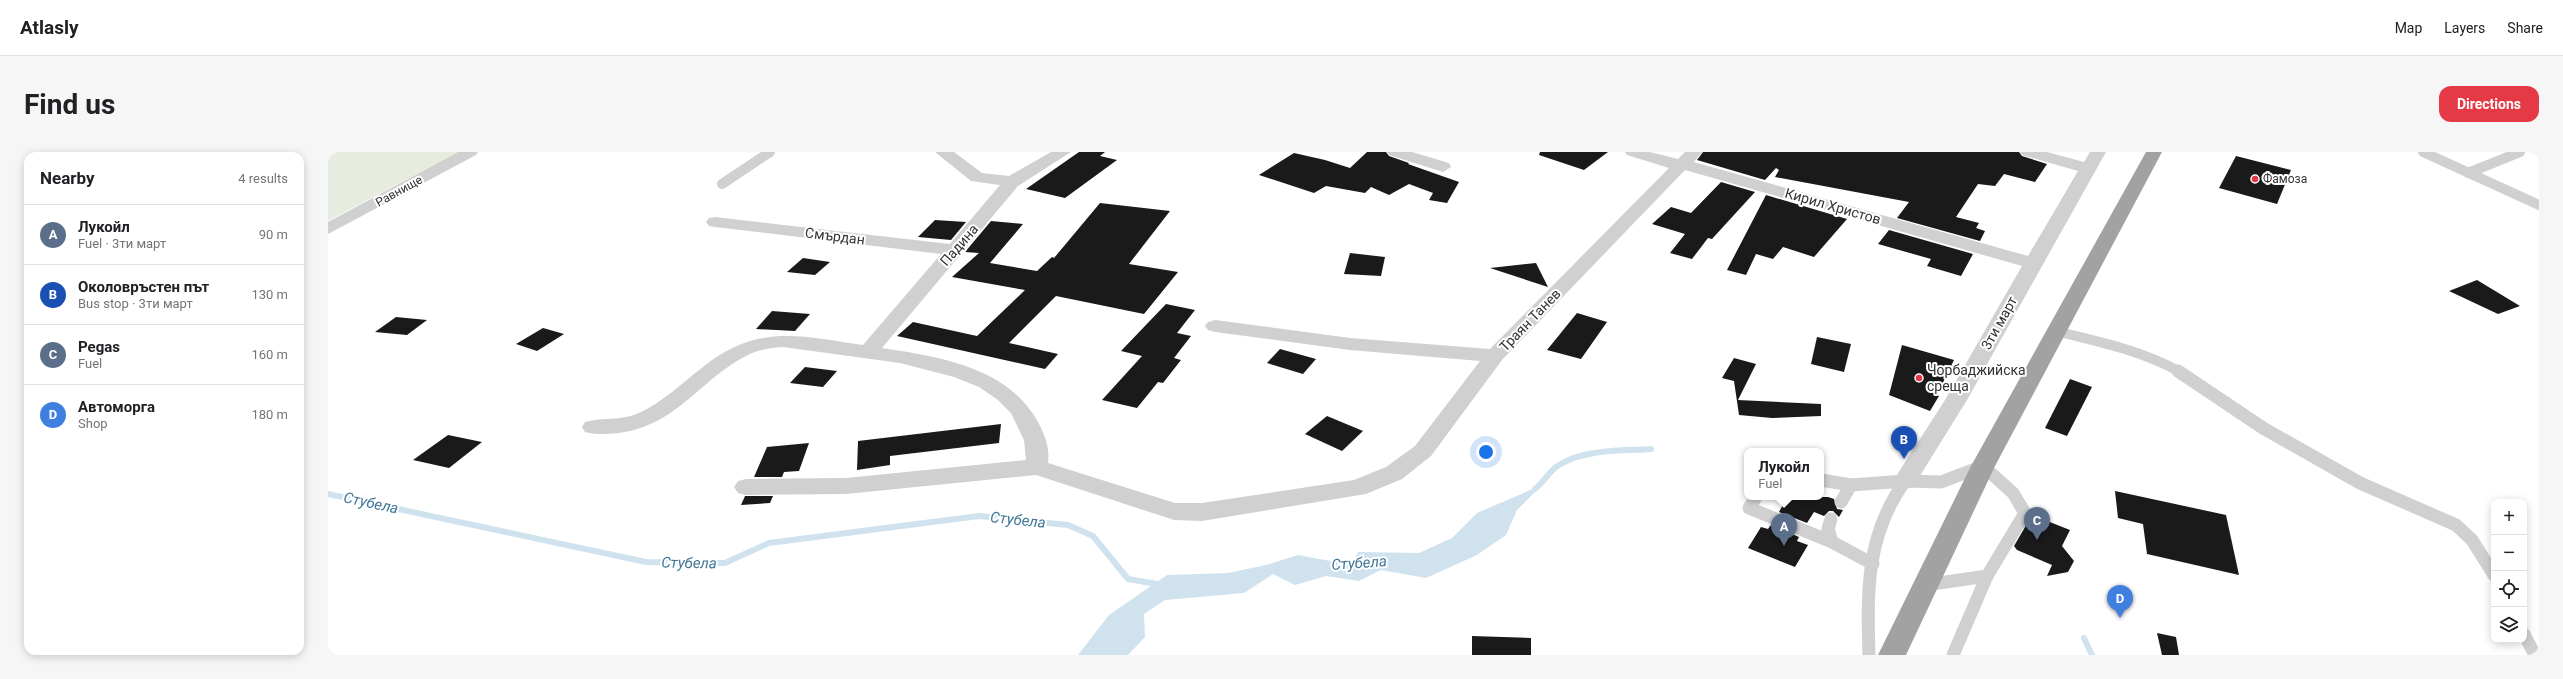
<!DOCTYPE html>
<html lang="en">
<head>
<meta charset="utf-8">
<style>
	:root { --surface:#fff; --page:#f6f6f6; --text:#202124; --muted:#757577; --line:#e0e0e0; --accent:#e63946 }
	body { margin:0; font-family:Roboto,sans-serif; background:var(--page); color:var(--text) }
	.controls { position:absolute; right:12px; bottom:12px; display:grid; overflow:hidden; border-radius:8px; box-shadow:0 2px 10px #0003 }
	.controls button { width:36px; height:36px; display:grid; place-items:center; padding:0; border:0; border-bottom:1px solid var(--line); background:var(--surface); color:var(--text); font:20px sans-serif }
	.you { position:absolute; left:1158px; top:300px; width:14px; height:14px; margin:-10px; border:3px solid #fff; border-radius:50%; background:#1a73e8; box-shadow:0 0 0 6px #1a73e833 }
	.badge { display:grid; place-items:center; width:26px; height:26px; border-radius:50%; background:var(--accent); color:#fff; font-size:13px; font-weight:700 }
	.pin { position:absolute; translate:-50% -33px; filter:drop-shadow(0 1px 2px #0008) }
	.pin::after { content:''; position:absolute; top:21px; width:14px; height:12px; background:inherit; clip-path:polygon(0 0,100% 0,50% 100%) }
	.popup { position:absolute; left:1416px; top:296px; width:80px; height:52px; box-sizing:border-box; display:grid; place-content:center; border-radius:8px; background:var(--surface); filter:drop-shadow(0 1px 3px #0005); font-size:13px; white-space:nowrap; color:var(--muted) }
	.popup b { font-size:15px; color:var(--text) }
	.popup::after { content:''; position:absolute; left:50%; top:100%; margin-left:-8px; border:8px solid transparent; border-top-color:var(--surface) }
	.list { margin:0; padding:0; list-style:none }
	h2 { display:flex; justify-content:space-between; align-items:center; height:52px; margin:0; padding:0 16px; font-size:17px }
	h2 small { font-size:13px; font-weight:400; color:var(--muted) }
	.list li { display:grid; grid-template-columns:26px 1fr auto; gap:12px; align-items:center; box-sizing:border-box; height:60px; padding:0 16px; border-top:1px solid var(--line) }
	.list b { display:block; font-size:15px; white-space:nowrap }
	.list p { margin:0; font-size:13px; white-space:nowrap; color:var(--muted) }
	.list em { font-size:13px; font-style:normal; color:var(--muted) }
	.icon { flex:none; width:22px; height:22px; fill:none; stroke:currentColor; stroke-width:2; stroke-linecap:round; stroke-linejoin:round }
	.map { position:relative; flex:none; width:2211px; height:503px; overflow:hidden; border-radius:12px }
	header { display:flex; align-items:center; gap:24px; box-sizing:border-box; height:56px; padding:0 20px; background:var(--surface); border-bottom:1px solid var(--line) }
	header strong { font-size:19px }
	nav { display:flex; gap:22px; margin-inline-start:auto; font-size:14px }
	.intro { display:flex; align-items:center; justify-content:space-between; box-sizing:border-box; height:96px; padding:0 24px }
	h1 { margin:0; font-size:28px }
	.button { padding:10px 18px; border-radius:12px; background:var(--accent); color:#fff; font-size:14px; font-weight:700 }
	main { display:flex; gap:24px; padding:0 24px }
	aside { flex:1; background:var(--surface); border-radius:12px; box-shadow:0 2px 10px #0003 }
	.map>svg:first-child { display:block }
	.green { fill:#e6ecdf }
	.water { fill:#cfe2ee }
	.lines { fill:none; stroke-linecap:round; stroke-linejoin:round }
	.stream { stroke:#cfe2ee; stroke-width:6 }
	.building { fill:#1a1a1a }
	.service-far1 { stroke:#d0d0d0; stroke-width:10 }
	.service { stroke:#d0d0d0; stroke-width:13 }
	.minor { fill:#d0d0d0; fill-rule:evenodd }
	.trunk { fill:#a2a2a2; fill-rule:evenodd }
	.poi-dot { fill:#e63946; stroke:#fff; stroke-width:1.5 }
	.labels { text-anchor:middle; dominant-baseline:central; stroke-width:4; stroke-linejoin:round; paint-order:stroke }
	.far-poi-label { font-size:12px; fill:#333; stroke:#fff; text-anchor:start }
	.far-street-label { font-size:12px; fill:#333; stroke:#fff }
	.street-label { font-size:14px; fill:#333; stroke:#fff }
	.poi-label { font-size:14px; fill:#333; stroke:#fff; text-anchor:start }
	.water-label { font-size:15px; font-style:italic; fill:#3f7597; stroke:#fff }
</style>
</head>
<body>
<header>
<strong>Atlasly</strong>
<nav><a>Map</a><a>Layers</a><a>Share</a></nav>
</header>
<div class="intro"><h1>Find us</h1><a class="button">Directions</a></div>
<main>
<aside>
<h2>Nearby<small>4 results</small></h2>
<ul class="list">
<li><span class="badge" style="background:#5c6f8a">A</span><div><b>Лукойл</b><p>Fuel · 3ти март</p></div><em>90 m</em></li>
<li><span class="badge" style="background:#1a4fb4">B</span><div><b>Околовръстен път</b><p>Bus stop · 3ти март</p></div><em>130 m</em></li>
<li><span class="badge" style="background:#5c6f8a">C</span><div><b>Pegas</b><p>Fuel</p></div><em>160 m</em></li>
<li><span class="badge" style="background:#3f7fe0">D</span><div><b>Автоморга</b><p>Shop</p></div><em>180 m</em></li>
</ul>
</aside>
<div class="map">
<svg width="2211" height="503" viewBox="0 0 2211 503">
	<rect width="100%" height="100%" fill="#fff"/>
	<polygon class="green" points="0,0 130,0 0,69"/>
	<polygon class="water" points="1214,333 1189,358 1178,383 1149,403 1098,426 1053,418 1031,429 998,424 967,433 945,422 916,441 837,448 816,462 817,485 800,503 750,503 781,463 839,423 900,421 938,413 970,403 1024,413 1030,400 1091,401 1124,386 1149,361"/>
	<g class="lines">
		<g class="stream">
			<path d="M1207,337C1216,330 1221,319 1231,313C1256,297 1294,299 1323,297"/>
			<polyline points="0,342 318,410 397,411 441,391 651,364 740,373 765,384 800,427 835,433"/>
			<polyline points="1756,486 1764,503"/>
		</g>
	</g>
	<g class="building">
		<polygon points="751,0 777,0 772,4 789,8 737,46 698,37"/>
		<polygon points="1039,0 1058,0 1061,4 1081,11 1080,12 1131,30 1119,51 1101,48 1105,41 1081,32 1061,43 1043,35 1037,41 998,34 986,41 931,23 966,1 997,8 1022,16"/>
		<polygon points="1212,0 1280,0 1256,18 1211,3"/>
		<polygon points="1375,0 1691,0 1694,4 1719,12 1707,30 1676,22 1667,34 1650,32 1628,65 1651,71 1648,76 1657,79 1652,89 1569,66 1581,50 1447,25 1451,18 1448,16 1437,28 1369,8"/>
		<polygon points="1908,4 1963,18 1949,52 1891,36"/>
		<polygon points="1393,30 1427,40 1384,87 1380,86 1364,107 1342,101 1357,82 1324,72 1343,55 1363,61"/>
		<polygon points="1438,43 1519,67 1486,105 1455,95 1445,107 1428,102 1418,123 1399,118"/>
		<polygon points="772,51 842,59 801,112 850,120 816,162 728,144 681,191 730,202 717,217 569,184 585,170 649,184 697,138 624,125 651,101 637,100 663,69 695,72 662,111 709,119 724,105 726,106"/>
		<polygon points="607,68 638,70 623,88 590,85"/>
		<polygon points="1561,78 1645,102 1633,124 1599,114 1603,107 1550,92"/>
		<polygon points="1022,101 1057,105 1053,124 1016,122"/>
		<polygon points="475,106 502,110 487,123 459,120"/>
		<polygon points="1208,111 1220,135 1162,116"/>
		<polygon points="2149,128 2192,154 2170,162 2121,139"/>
		<polygon points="838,152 867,158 849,181 863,184 846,206 853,208 835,231 830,230 809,256 774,248 814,204 793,199"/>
		<polygon points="444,159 482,162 467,179 428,177"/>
		<polygon points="1249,161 1279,170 1253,207 1219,198"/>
		<polygon points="68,165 99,168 79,183 47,180"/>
		<polygon points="215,176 236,182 209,199 188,192"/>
		<polygon points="1489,185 1523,192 1516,220 1483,212"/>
		<polygon points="1574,193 1626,208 1609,243 1611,244 1602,259 1561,243"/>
		<polygon points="952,197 988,207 975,222 939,211"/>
		<polygon points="1406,206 1428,212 1410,248 1493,252 1493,264 1444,266 1411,263 1406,229 1394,226"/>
		<polygon points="477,215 509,219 495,235 462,231"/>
		<polygon points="1742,227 1764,235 1739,284 1717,276"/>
		<polygon points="999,264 1035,279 1014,299 977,282"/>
		<polygon points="673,272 671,291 562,304 562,313 529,318 530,289"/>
		<polygon points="120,283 154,290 121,316 85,308"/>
		<polygon points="481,291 471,319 456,320 454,325 426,325 439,295"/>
		<polygon points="1787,339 1898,363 1911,423 1819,402 1815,372 1790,366"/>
		<polygon points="417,344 445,344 442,351 413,353"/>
		<polygon points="1449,345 1500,345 1506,347 1509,357 1515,358 1511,365 1505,359 1501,359 1496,364 1486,360 1479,371 1451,360 1457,349"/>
		<polygon points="1704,363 1742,378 1734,394 1746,409 1740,420 1719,424 1724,413 1689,398 1686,394"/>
		<polygon points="1443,373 1471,385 1469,389 1480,393 1467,415 1420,396 1433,375 1440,377"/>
		<polygon points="1829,481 1848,485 1851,503 1834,503"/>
		<polygon points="1144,484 1203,486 1203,503 1144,503"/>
	</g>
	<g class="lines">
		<g class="service-far1">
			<polyline points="2095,0 2211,53"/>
			<polyline points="2140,21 2192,0"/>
			<polyline points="394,32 442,0"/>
			<path d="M1728,179C1770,190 1814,198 1852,220"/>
		</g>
		<g class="service">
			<polyline points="1850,219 1935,276 2032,331 2128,373 2144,388 2166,423"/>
			<polyline points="1493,328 1523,333"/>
			<polyline points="1428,345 1421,356 1504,390"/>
			<polyline points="1513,350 1523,333 1577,329 1613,330 1655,314 1685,341 1697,361 1659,424 1597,433"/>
			<polyline points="1503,367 1500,377 1504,390 1545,412"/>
			<polyline points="2196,482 2207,503"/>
			<path d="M1541,503C1539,439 1538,383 1577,329"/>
			<polyline points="1625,503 1659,424"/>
		</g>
		<g class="minor">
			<polygon points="130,0 150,0 148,3 0,82 0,70"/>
			<path d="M607,0H626L654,21L681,24L723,0H743L690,34L554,196C612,205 680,215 710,270C717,283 722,296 720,311L847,351H874L1026,328L1058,315L1087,294L1152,209L1022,198L887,180L880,178L877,174L880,170L887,168L1022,186L1162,197L1341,16L1299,3L1297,0H1322L1350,7L1357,0H1374L1366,10L1700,104L1750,19L1694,3L1692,0H1719L1756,10L1762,0H1778L1639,248L1585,335L1577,337L1569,335L1565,329L1617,248L1694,114L1357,18L1174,208L1103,304L1074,327L1038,342L874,369L846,368L708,323L518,342L418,343L410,341L406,335L410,329L418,327L518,326L698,308L696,288L683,261L670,248L651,235L626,225L572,211L455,195C444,196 433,197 422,202C373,225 350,274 290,281C279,282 268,283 257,280L254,275L257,270C275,265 294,269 311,261C335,250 354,231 375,215C430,171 472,184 535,193L613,102L387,75L381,74L378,70L381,66L387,65L622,92L672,33L643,29Z"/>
			<polygon points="1059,0 1084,0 1121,11 1123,15 1115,20 1061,3"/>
		</g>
		<polygon class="trunk" points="1818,0 1834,0 1667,314 1578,503 1550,503 1643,314"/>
	</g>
	<g class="poi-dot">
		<circle cx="1927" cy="27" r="4"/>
		<circle cx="1591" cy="226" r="4"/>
	</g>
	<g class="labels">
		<g class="far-poi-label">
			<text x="1935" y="27">Фамоза</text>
		</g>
		<g class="far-street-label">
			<text transform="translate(71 39) rotate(-29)">Равнище</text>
		</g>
		<g class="street-label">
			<text transform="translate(1505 54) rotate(16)">Кирил Христов</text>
			<text transform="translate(507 84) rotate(7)">Смърдан</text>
			<text transform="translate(631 93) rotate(-49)">Падина</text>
			<text transform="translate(1202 168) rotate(-46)">Траян Танев</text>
			<text transform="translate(1671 171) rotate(-61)">3ти март</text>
		</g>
		<g class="poi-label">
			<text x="1599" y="218">Чорбаджийска<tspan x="1599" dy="16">среща</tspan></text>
		</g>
		<g class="water-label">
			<text transform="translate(43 351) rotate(12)">Стубела</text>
			<text transform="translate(690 368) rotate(6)">Стубела</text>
			<text transform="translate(361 411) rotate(1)">Стубела</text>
			<text transform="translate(1031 411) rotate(-4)">Стубела</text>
		</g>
	</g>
</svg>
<div class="controls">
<button>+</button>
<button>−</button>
<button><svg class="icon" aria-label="locate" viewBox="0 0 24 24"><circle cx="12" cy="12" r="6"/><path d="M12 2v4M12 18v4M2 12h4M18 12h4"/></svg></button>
<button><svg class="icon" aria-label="layers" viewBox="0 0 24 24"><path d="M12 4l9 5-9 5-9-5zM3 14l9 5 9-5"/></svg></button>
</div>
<div class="you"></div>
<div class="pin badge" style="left:1456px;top:394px;background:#5c6f8a">A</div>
<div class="popup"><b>Лукойл</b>Fuel</div>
<div class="pin badge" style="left:1576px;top:307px;background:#1a4fb4">B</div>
<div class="pin badge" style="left:1709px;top:388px;background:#5c6f8a">C</div>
<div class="pin badge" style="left:1792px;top:466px;background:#3f7fe0">D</div>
</div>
</main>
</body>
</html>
